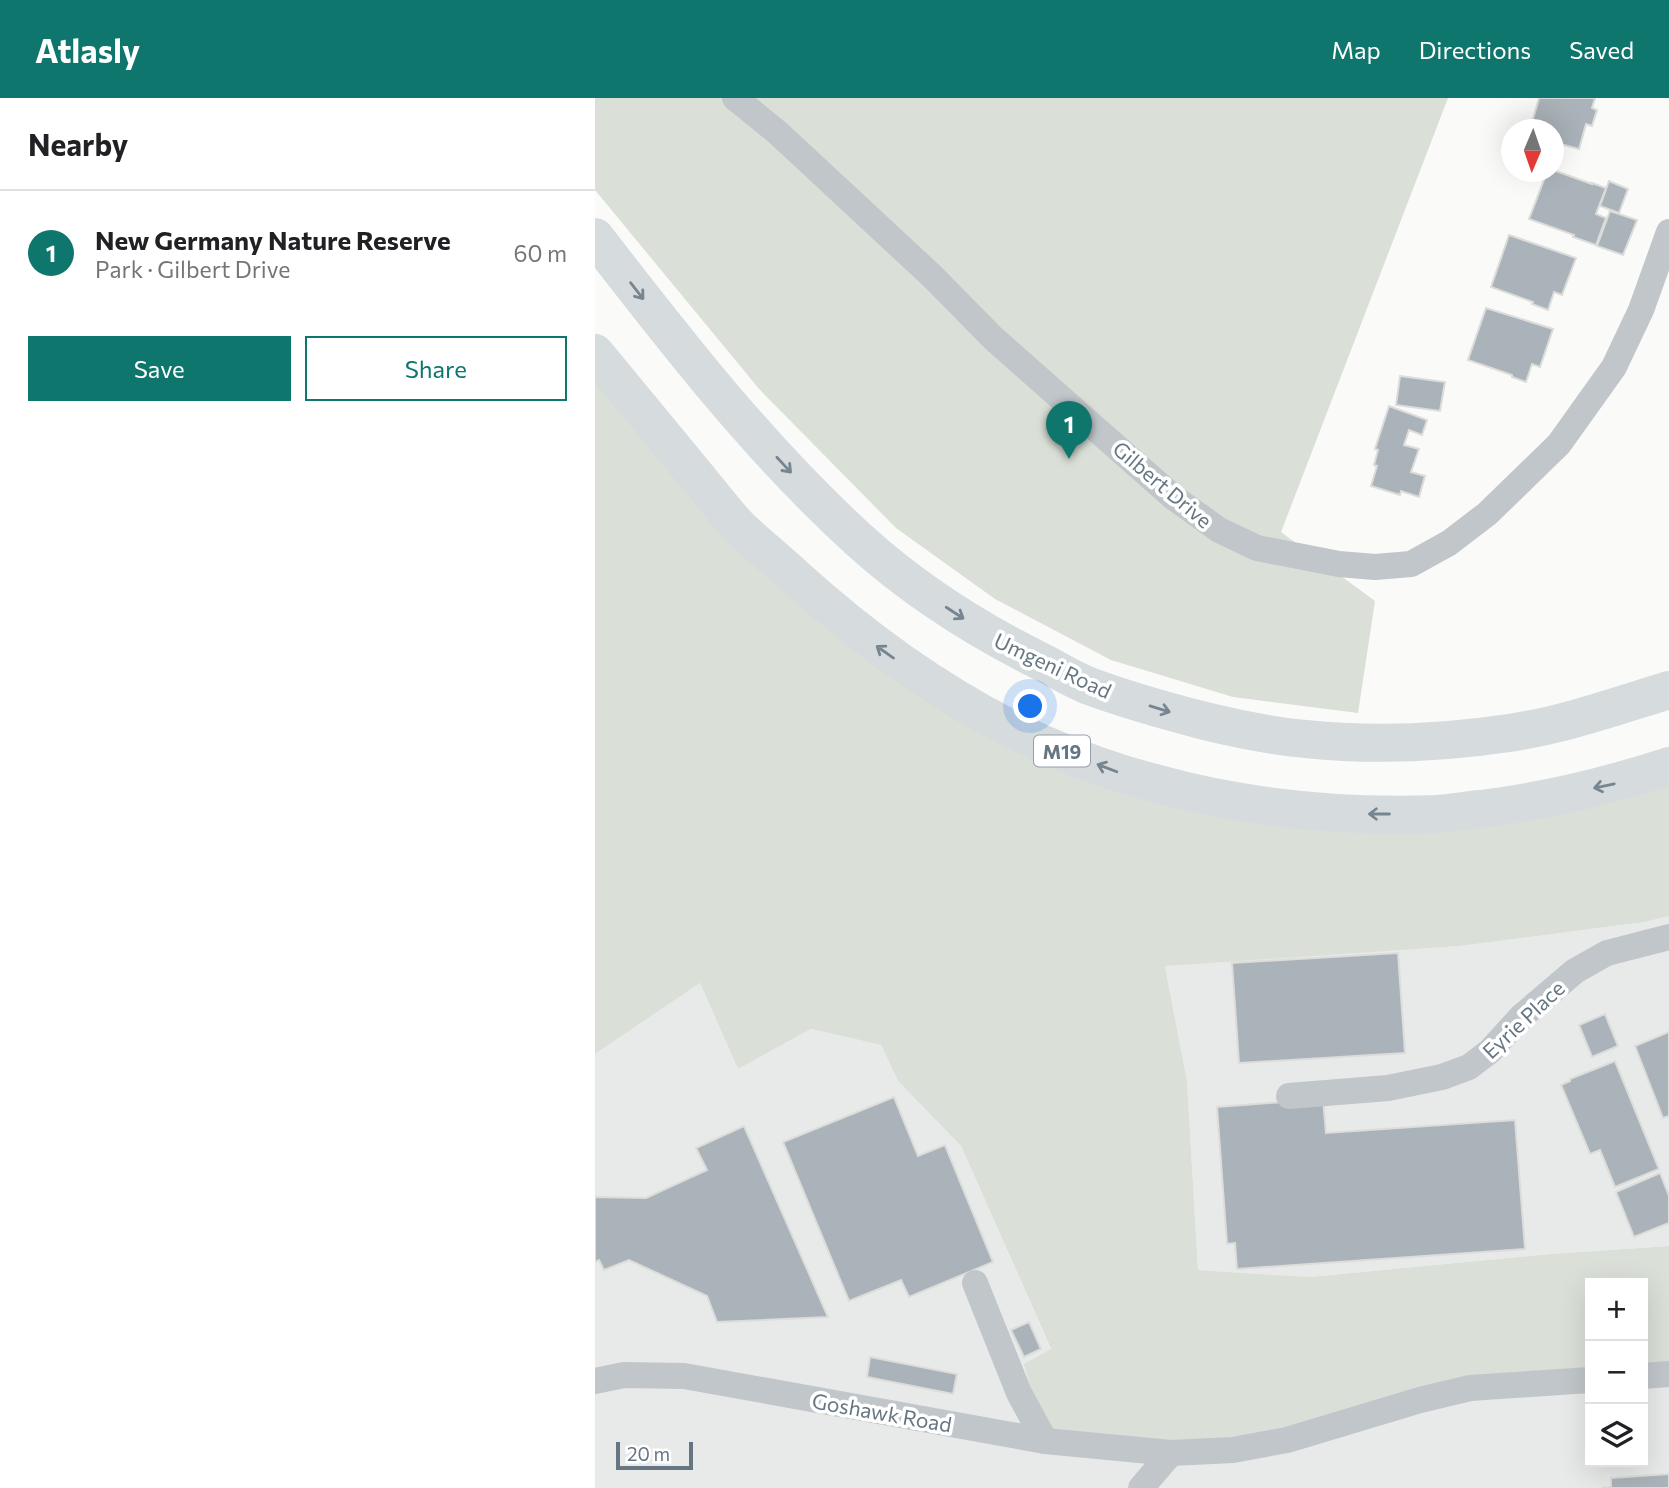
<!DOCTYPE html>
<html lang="en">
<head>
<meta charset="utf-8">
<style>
	:root { --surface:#fff; --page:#f6f6f6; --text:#202124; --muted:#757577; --line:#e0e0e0; --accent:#0f766e }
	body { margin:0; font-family:Commissioner,sans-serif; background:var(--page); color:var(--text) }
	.controls { position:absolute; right:21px; bottom:21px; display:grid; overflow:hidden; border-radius:0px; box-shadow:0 7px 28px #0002 }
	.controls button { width:63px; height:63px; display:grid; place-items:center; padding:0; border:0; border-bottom:2px solid var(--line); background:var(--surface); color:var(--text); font:35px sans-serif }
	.compass { position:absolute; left:906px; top:21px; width:63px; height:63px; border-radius:50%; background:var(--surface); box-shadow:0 7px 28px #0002; rotate:182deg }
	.scale { position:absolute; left:21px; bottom:18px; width:77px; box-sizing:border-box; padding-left:7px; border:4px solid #657682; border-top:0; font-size:19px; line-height:24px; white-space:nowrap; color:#657682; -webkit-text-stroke:5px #fff; paint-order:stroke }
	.you { position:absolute; left:436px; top:609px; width:24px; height:24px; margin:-18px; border:5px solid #fff; border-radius:50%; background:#1a73e8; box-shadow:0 0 0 10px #1a73e833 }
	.badge { display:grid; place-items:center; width:46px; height:46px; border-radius:50%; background:var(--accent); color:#fff; font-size:23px; font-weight:700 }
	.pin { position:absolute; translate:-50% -58px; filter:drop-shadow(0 2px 4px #0008) }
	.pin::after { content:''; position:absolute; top:37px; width:24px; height:21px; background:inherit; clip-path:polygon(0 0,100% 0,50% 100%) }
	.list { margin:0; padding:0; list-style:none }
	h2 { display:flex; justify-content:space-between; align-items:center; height:91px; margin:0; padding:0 28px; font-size:30px }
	h2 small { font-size:23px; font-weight:400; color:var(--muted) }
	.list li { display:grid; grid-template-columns:46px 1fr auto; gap:21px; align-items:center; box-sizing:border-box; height:126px; padding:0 28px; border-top:2px solid var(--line) }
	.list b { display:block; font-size:26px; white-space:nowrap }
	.list p { margin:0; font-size:23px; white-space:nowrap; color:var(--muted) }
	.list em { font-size:23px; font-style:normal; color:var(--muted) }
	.actions { display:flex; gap:14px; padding:21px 28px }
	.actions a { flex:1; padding:16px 0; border:2px solid var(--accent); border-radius:0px; text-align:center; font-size:24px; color:var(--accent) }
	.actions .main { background:var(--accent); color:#fff }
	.icon { flex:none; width:38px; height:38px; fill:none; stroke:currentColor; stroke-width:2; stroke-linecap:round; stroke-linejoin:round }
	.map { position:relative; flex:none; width:1074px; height:1390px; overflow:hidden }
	header { display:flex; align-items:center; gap:42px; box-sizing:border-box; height:98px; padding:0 35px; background:var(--accent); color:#fff }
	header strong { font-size:33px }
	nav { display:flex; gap:38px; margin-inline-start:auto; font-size:24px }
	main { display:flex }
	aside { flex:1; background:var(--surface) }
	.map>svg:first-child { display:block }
	.built { fill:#e8e9e9 }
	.green { fill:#dadfd7 }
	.building { fill:#aab3b9; stroke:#dcdcda; stroke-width:2 }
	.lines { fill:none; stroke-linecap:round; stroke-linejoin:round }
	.minor { stroke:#c1c6ca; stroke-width:26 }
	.highway { stroke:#d6dbde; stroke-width:38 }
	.oneway { stroke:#768590 }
	.labels { text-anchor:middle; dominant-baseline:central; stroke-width:7; stroke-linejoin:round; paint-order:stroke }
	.shield { fill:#fff; stroke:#939fa8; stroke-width:2 }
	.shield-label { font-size:19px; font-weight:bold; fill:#657682 }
	.street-label { font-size:21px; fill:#657682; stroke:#fff }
</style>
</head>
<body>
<header>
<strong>Atlasly</strong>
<nav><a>Map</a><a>Directions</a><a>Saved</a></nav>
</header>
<main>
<aside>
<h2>Nearby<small></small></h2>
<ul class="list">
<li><span class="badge">1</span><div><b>New Germany Nature Reserve</b><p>Park · Gilbert Drive</p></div><em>60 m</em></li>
</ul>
<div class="actions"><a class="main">Save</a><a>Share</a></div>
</aside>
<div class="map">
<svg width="1074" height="1390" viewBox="0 0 1074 1390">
	<rect width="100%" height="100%" fill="#fafaf8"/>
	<g class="built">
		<polygon points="1074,818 1074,1148 955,1156 715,1179 603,1172 592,983 570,867 865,848 1050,824"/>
		<polygon points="105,885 143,971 216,931 286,947 303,983 366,1048 456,1252 995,1279 995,1364 1048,1364 1048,1276 1074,1274 1074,1390 0,1390 0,956"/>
	</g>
	<g class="green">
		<polygon points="0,0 853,0 686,434 780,503 763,615 638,599 516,562 400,501 301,430 165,292 0,92"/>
		<polygon points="0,261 144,434 392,621 759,718 1074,669 1074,818 1050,824 865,848 570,868 592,983 603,1172 715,1179 955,1156 1074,1148 1074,1274 1048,1276 1048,1185 995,1185 995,1279 639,1349 451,1341 429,1266 456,1251 366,1048 303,983 286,947 216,931 143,971 105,885 0,956"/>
	</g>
	<g class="building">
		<polygon points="944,0 1000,0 997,10 1002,12 997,28 991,26 984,51 958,44 958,32 935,32"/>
		<polygon points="958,72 997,86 997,85 1011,90 1001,116 1011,120 1001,147 978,139 979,137 934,121 952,74 958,74"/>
		<polygon points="1014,83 1033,91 1024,115 1005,108"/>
		<polygon points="1015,113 1042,122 1028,157 1002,148"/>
		<polygon points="914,137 981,160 967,197 959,194 953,212 937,206 938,204 896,189"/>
		<polygon points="891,210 958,231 945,269 937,266 931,284 917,279 917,277 873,262"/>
		<polygon points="805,278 850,284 845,313 801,307"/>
		<polygon points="794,308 832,322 827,337 814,332 809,347 824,351 816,374 830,378 824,399 806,393 805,397 776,388 782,368 779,367 783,352 780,351"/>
		<polygon points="803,855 810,955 644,965 637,865"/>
		<polygon points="1010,916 1023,948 997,959 984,927"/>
		<polygon points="1074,934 1074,1018 1068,1020 1040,948"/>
		<polygon points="1020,963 1064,1071 1020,1089 1005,1052 995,1056 966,987 975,983 975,981"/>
		<polygon points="299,999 323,1058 350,1047 398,1164 314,1199 306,1182 254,1203 188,1044"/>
		<polygon points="728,1001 731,1035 920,1022 930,1151 642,1171 640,1145 632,1146 622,1009"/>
		<polygon points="149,1028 233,1219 122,1224 112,1198 34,1162 9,1172 4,1162 0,1164 0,1099 51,1100 112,1072 101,1050"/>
		<polygon points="1065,1075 1074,1098 1074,1125 1039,1139 1021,1094"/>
		<polygon points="434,1224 446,1251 429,1259 416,1232"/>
		<polygon points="275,1259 362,1276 358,1296 272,1279"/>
		<polygon points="1074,1376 1074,1390 1007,1390 1016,1389 1016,1380"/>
	</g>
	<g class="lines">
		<g class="minor">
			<polyline points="140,0 182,34 338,179 398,240 578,399 624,432 662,450 744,466 780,469 816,466 854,445 892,416 964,346 1019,269 1046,212 1074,134"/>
			<polyline points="694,998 793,990 847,979 874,969 895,953 926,919 980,873 1012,855 1074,839"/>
			<polyline points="380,1185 424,1295 450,1343"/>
			<polyline points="1048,1278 1074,1276"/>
			<polyline points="0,1283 29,1277 89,1278 450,1343 576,1355 638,1352 692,1342 825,1302 875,1290 995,1282"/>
			<polyline points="546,1390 576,1355"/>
		</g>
		<g class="highway">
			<path d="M0,139C82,245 165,352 264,442C319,492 382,532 449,565C464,573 479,582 494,588C532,602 571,613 610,623C643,631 677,638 711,641C778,648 847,645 914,635C969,627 1022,608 1074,592"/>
			<path d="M0,255C33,295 66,335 99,375C114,393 128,412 143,428C161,446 181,461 199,478C273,545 355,604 446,645C570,700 708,721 842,716C857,715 871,712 886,711C950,703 1013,688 1074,668"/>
		</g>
	</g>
	<defs><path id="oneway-shaft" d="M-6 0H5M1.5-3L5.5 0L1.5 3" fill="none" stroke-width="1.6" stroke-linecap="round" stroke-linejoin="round" transform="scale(1.75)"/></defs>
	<g class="oneway">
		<use href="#oneway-shaft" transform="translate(42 193) rotate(52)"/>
		<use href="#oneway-shaft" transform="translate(189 367) rotate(47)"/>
		<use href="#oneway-shaft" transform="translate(360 515) rotate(33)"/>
		<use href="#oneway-shaft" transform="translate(290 554) rotate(-145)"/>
		<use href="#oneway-shaft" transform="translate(565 611) rotate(17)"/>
		<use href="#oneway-shaft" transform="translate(512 670) rotate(-159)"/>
		<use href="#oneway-shaft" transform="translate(1009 688) rotate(168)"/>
		<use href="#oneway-shaft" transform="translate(784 716) rotate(-180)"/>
	</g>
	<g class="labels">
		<rect class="shield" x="439" y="637.5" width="56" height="31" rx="5"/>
		<g class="shield-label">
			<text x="467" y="653">M19</text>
		</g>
		<g class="street-label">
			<text transform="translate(568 386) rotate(40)">Gilbert Drive</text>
			<text transform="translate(458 567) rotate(25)">Umgeni Road</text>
			<text transform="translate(928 921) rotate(-43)">Eyrie Place</text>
			<text transform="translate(287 1314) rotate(10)">Goshawk Road</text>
		</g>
	</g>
</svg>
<div class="controls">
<button>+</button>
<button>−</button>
<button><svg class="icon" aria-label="layers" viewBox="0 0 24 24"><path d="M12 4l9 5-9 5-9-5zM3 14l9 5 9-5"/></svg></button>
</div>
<svg class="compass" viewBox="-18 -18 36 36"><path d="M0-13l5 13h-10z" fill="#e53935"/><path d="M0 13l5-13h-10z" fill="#757577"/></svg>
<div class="scale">20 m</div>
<div class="you"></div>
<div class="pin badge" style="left:474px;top:361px">1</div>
</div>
</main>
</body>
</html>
